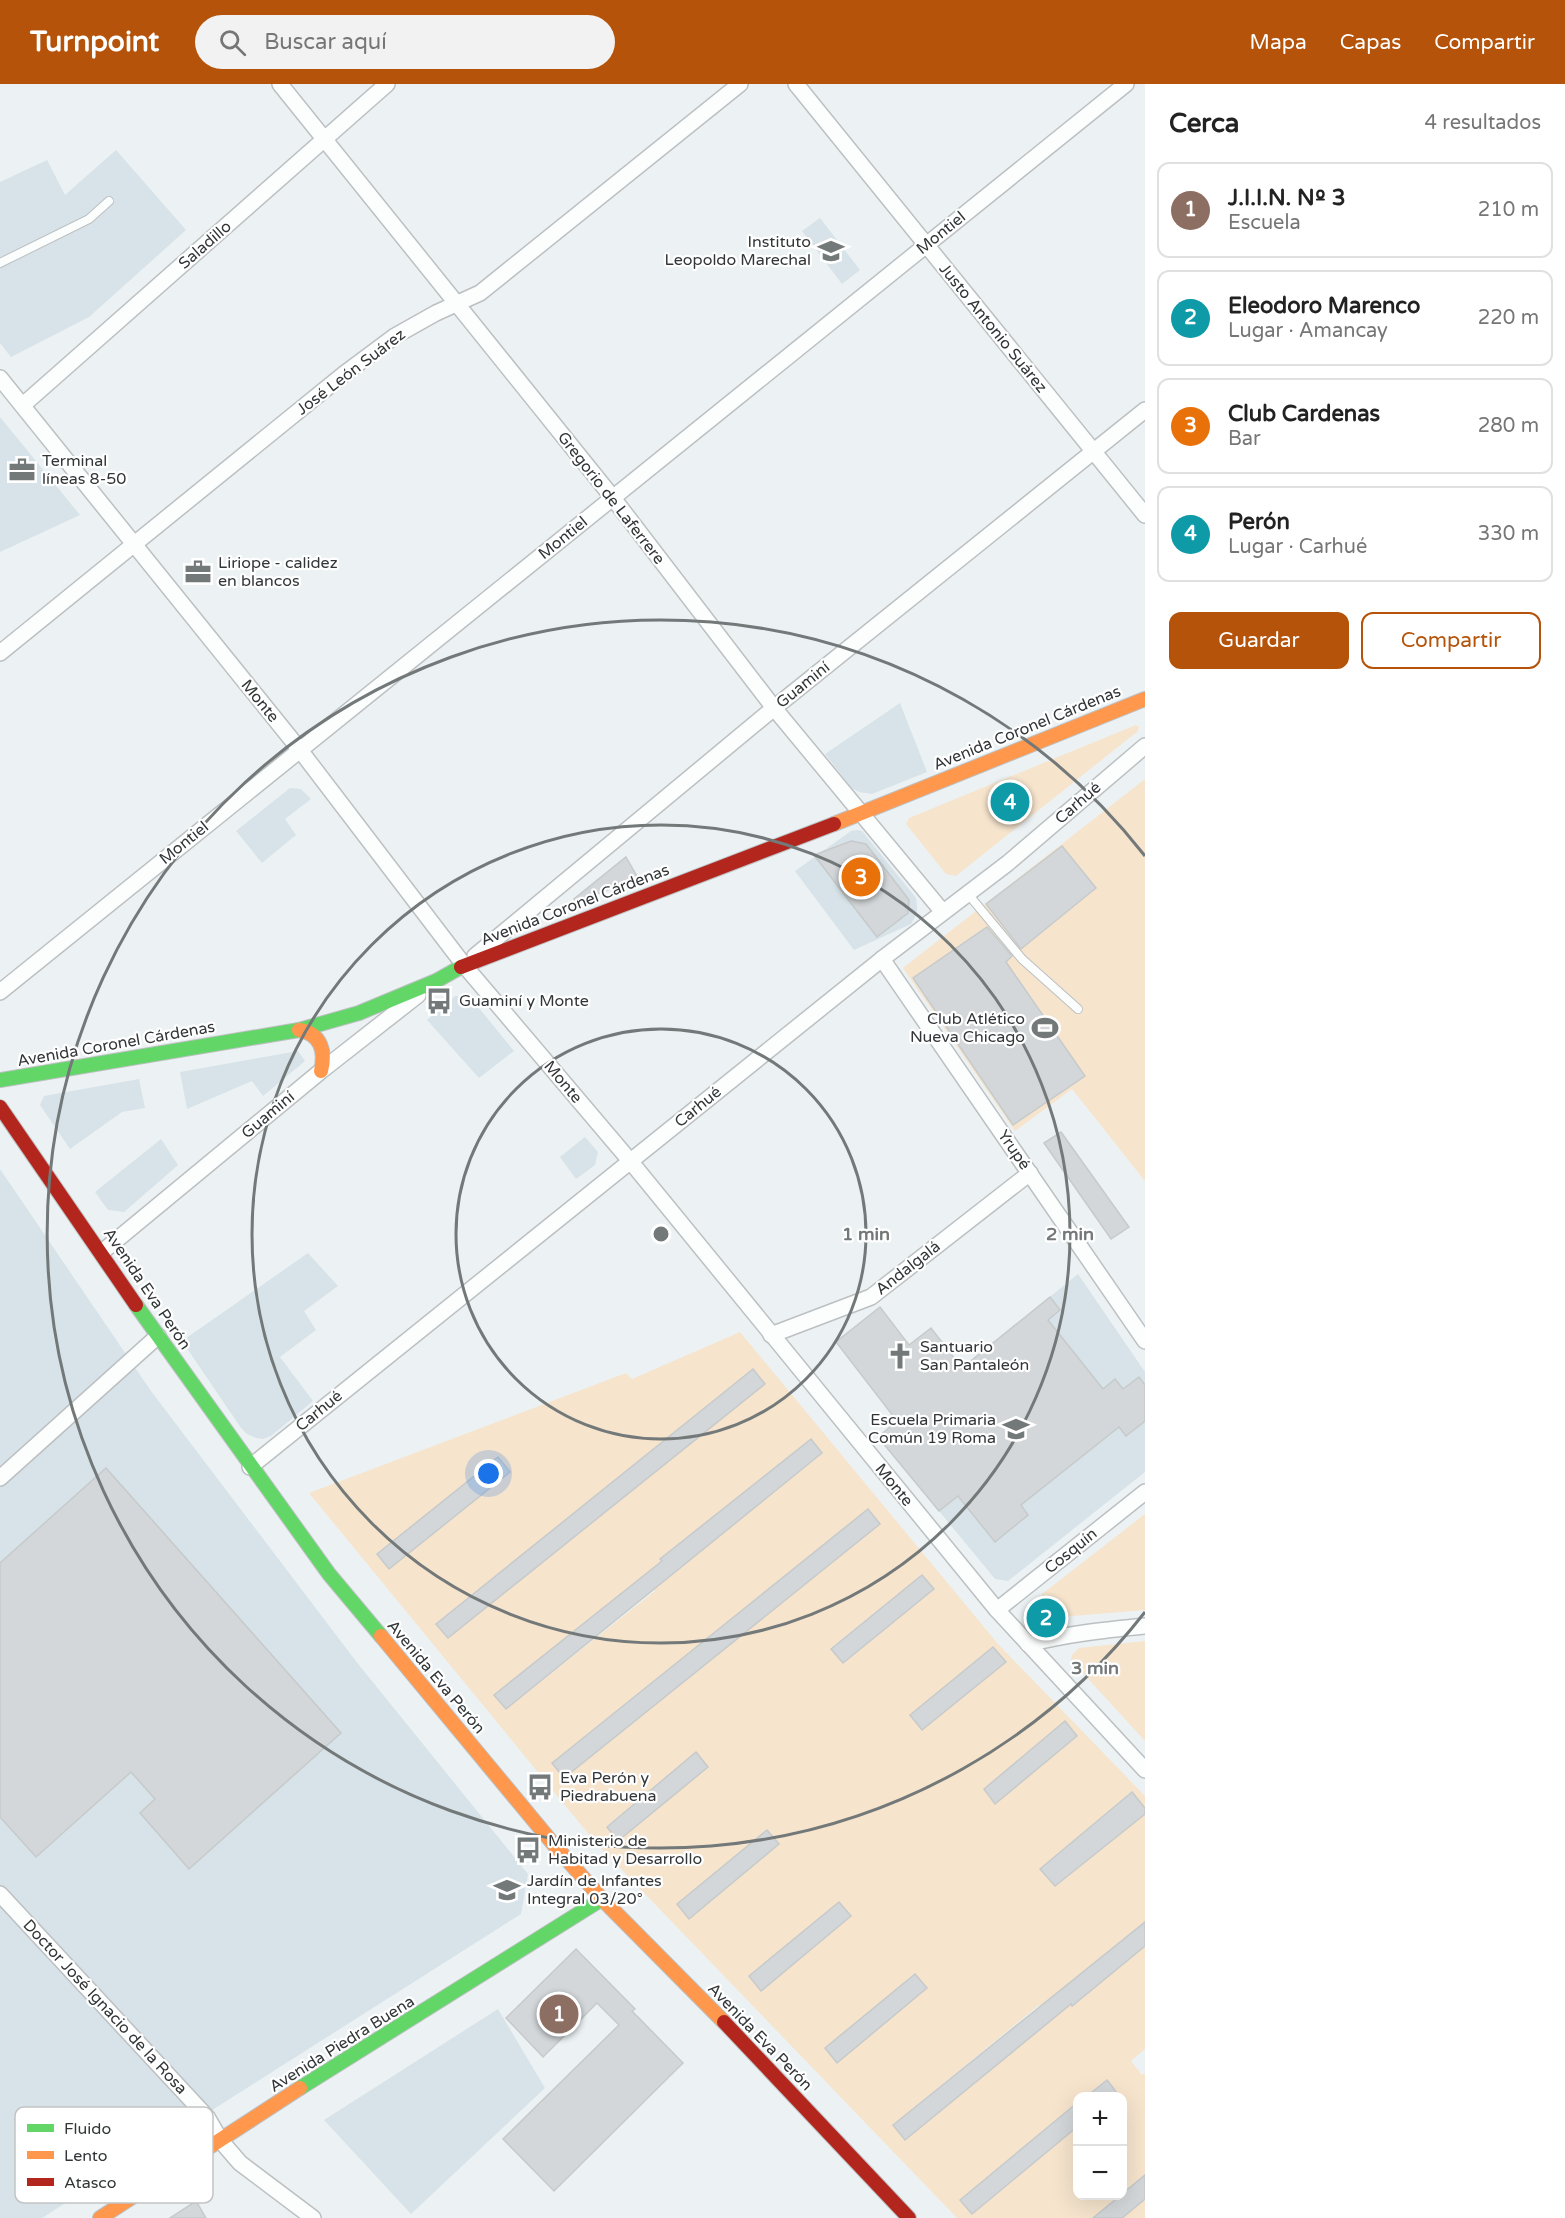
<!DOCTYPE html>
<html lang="es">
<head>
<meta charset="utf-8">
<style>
	:root { --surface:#fff; --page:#f2f2f2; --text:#222; --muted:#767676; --line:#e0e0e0; --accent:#b45309 }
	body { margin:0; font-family:"Varela Round",sans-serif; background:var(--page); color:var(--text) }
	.controls { position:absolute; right:18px; bottom:18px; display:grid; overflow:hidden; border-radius:12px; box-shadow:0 6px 24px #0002 }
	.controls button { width:54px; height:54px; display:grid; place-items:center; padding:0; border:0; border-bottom:2px solid var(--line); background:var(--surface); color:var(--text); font:30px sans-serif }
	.you { position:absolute; left:489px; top:1390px; width:21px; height:21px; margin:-15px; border:4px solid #fff; border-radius:50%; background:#1a73e8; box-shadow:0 0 0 9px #1a73e833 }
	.badge { display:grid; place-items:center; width:39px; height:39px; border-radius:50%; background:var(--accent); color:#fff; font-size:20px; font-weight:700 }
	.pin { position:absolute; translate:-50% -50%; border:3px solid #fff; box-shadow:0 2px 6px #0006 }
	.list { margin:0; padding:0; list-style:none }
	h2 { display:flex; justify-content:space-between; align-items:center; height:78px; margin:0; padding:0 24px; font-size:26px }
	h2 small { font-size:20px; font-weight:400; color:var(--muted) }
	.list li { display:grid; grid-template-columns:39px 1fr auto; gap:18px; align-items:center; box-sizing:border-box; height:96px; margin:0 12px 12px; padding:0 12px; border:2px solid var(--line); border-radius:12px }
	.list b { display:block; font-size:22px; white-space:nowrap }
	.list p { margin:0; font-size:20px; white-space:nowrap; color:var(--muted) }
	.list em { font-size:20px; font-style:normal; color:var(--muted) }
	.actions { display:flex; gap:12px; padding:18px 24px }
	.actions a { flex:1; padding:14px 0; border:2px solid var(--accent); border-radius:12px; text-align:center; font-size:21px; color:var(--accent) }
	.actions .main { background:var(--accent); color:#fff }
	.icon { flex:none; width:33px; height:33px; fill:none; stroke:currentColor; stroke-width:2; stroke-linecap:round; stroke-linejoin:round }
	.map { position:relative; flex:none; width:1145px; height:2134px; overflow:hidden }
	header { display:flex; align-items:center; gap:36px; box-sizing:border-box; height:84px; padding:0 30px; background:var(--accent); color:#fff }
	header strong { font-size:28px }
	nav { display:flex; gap:33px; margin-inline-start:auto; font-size:21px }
	.search { width:420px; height:54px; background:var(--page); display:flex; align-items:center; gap:15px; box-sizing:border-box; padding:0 21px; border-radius:33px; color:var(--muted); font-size:22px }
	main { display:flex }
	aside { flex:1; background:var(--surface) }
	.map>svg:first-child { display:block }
	.built { fill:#d7e3e8 }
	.green { fill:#f6e4cd; fill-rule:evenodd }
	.building { fill:#d3d7d9; stroke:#c6cacb; stroke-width:1.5 }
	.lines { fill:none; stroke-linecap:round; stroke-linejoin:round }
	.lane-casing { stroke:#bcc0c2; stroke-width:10 }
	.street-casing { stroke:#bcc0c2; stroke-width:18 }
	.fast-casing { stroke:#bcc0c2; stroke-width:16 }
	.slow-casing { stroke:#bcc0c2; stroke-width:16 }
	.jam-casing { stroke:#bcc0c2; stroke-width:16 }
	.lane { stroke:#fcfdfd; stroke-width:8 }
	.street { stroke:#fcfdfd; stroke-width:15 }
	.fast { stroke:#63d668; stroke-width:14 }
	.slow { stroke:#ff974d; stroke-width:14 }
	.jam { stroke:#b3261e; stroke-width:14 }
	.ring { fill:none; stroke:#737879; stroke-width:3 }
	.labels { text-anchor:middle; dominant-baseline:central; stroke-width:4.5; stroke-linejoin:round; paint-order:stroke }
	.street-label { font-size:16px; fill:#323637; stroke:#fff }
	.poi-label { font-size:16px; fill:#323637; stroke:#fff; text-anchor:start }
	.key { fill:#fff; stroke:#c2c3c3; stroke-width:1.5 }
	.key-label { font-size:16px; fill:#323637 }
	.centre { fill:#737879; stroke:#fff; stroke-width:3 }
	.ring-label { font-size:18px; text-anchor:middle; font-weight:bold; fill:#737879; stroke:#fff; stroke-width:4.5; stroke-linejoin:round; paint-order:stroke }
</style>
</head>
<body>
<header>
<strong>Turnpoint</strong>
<div class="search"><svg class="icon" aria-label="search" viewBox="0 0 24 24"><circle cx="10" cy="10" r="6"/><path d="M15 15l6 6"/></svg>Buscar aquí</div>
<nav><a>Mapa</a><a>Capas</a><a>Compartir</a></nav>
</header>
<main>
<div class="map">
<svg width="1145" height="2134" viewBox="0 0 1145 2134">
	<rect width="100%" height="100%" fill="#ecf2f4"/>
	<g class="built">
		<polygon points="116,66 186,146 89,233 11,273 0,259 0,98 47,76 65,111"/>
		<polygon points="820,134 860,186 842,200 802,147"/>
		<polygon points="0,333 80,431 0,468"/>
		<polygon points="900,619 927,688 872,710 859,708 852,704 825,670"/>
		<polygon points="290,704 301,705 311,715 285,735 296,751 262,779 236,747"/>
		<polygon points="857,746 862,747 916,814 917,822 917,829 911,840 854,866 795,787 851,747"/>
		<polygon points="455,912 470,913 514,967 479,994 427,936"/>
		<polygon points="298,967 305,977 263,1012 252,997 187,1025 180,988"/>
		<polygon points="139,995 145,1024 122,1028 70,1065 40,1021 44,1012"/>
		<polygon points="585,1053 598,1068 595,1081 576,1095 560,1073"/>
		<polygon points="161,1055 178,1081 124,1128 108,1126 95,1108"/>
		<polygon points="0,1085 151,1307 355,1576 528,1790 521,1830 42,2134 0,2134"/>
		<polygon points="308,1169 338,1202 304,1227 316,1246 280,1273 313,1317 271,1352 263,1355 256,1354 247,1350 241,1344 182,1257"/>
		<polygon points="1078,1190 1145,1288 1145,1388 1008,1497 995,1495 878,1353"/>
		<polygon points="498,1925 545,2004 411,2130 324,2036"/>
	</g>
	<g class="green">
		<polygon points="1136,641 1139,643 1138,647 956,792 946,790 906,740 909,734"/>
		<polygon points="1145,695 1145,1097 1072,1005 1015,1047 903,884"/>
		<path d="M740,1248L998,1560L1145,1712V1724L1131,1708L1040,1785L1056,1802L1145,1730V1838L1061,1907L1073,1921L1145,1862V1965L1131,1977L1142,1991L1145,1989V2091L1123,2110L1122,2012H1115L1118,2010L1106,1996L1086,2012H1078L1077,2019L960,2116L972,2130L1077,2043L1078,2112H1120L1093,2134H957L596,1759L309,1409L626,1289L632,1295ZM753,1285L764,1300L603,1406ZM811,1355L822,1369L672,1489L661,1475ZM498,1373L510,1388L389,1485L378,1470ZM585,1422L596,1436L447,1554L436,1540ZM868,1425L880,1440L730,1560ZM922,1491L934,1505L843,1579L831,1564ZM643,1492L655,1507L506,1625ZM701,1561L713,1575L564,1693ZM1065,1637L1077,1652L995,1719L984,1705ZM696,1669L708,1683L618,1757L607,1742ZM767,1746L778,1761L689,1834L678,1820ZM839,1818L850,1833L761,1906L749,1892ZM914,1890L926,1904L837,1978L825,1964ZM1039,1921L1051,1935L904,2056L893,2041Z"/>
		<polygon points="1145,1430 1145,1526 1050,1534 1043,1530 1038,1518 1042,1510"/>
		<polygon points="1145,1557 1145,1657 1071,1576 1072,1571 1079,1564"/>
		<polygon points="1145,2115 1145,2134 1122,2134"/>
	</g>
	<g class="building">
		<polygon points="851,757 866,760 909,816 908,829 877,853 814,771"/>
		<polygon points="1062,762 1096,804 1021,865 986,820"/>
		<polygon points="626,773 638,794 576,818 574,815"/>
		<polygon points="987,843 1012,872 1006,878 1085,992 1013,1041 913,894"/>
		<polygon points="1061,1048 1129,1143 1111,1155 1044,1059"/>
		<polygon points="1050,1213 1060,1226 1048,1236 1103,1305 1115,1295 1123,1305 1139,1293 1145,1301 1145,1337 1126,1352 1119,1343 1021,1421 1028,1431 995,1458 958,1412 939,1427 878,1353 897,1337 836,1258 880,1223 909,1261 931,1244 962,1284"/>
		<polygon points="753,1285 765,1300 448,1554 436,1540"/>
		<polygon points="811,1355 822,1369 506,1625 494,1611 662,1477 660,1475"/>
		<polygon points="498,1373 510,1388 389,1485 377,1470"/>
		<polygon points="106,1384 341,1649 189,1785 140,1729 155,1715 131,1688 36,1773 0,1733 0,1479"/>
		<polygon points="868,1425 880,1440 564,1694 552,1679"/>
		<polygon points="922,1491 934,1505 843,1579 831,1565"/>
		<polygon points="993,1563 1006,1578 922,1646 910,1631"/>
		<polygon points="1065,1637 1077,1652 995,1720 984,1705"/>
		<polygon points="696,1668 708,1683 618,1757 607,1743"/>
		<polygon points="1132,1708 1145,1724 1145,1730 1055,1802 1040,1785"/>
		<polygon points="767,1746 779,1760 689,1835 677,1820"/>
		<polygon points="839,1818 851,1832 761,1907 749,1892"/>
		<polygon points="1145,1838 1145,1862 1072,1922 1071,1920 905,2056 893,2041"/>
		<polygon points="576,1865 635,1925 632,1927 683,1979 554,2107 503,2055 619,1941 597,1919 543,1973 506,1934"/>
		<polygon points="915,1890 927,1904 837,1979 825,1964"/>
		<polygon points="1107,1996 1120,2013 1086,2013"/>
		<polygon points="1077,2019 1077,2043 972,2130 960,2116"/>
		<polygon points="1145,2091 1145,2115 1122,2134 1093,2134"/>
		<polygon points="196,2117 206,2134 170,2134"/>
	</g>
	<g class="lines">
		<g class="lane-casing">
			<g id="lane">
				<polyline points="0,179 89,135 109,117"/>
				<polyline points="968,810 1022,875 1078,925"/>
			</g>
		</g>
		<g class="street-casing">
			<g id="street">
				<polyline points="280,0 613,414 774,624 942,827"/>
				<polyline points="796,0 1145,431"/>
				<polyline points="0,294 300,666 464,881 631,1078 997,1526 1145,1686"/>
				<polyline points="23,321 387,0"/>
				<polyline points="0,569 344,290 395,252 436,229 480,209 740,0"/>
				<polyline points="475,872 774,624 1145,326"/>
				<polyline points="882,875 1145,1257"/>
				<polyline points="0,908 1126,0"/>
				<polyline points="102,1168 321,987 418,911"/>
				<polyline points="771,1251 871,1213 1030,1089"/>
				<polyline points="250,1383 882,875 1008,779 1145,662"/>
				<polyline points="0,1394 158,1252"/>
				<polyline points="997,1526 1145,1408"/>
				<path d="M1028,1560C1066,1550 1105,1546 1145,1542"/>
				<polyline points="0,1810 207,2033 221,2057 240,2079 313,2134"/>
			</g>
		</g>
		<g class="fast-casing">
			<g id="fast">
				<polyline points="0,996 299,946 359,929 436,897 461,883"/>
				<polyline points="136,1221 329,1490 381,1552"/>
				<polyline points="300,2004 602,1815"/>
			</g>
		</g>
		<g class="slow-casing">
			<g id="slow">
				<polyline points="834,740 1145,615"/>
				<path d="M299,946C321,949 326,968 321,987"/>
				<polyline points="381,1552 555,1762 602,1815 724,1938"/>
				<polyline points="100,2134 300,2004"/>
			</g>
		</g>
		<g class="jam-casing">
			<g id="jam">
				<polyline points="461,883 834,740"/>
				<polyline points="0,1023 136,1221"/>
				<polyline points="724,1938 909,2134"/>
			</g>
		</g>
		<use href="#lane" class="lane"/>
		<use href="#street" class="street"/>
		<use href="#fast" class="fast"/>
		<use href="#slow" class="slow"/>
		<use href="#jam" class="jam"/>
	</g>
	<g class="ring">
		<circle cx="661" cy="1150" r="205"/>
		<circle cx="661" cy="1150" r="409"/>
		<path d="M1145 1528A614 614 0 1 1 1145 772"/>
	</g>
	<defs>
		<g id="school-bare" transform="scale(2.07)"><path d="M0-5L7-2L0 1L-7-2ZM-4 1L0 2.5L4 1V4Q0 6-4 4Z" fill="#737879" stroke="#fff" stroke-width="2.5" paint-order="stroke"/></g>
		<g id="office-bare" transform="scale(2.07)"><path d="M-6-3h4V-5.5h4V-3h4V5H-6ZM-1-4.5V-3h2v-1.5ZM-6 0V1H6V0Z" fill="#737879" stroke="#fff" stroke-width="2.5" paint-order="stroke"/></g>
		<g id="bus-bare" transform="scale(2.07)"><path d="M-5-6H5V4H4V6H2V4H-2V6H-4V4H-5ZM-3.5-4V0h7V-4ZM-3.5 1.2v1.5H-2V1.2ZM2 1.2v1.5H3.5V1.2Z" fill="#737879" stroke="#fff" stroke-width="2.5" paint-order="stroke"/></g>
		<g id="stadium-bare" transform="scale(2.07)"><path d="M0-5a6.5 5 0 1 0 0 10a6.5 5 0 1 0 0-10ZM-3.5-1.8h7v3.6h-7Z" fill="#737879" stroke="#fff" stroke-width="2.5" paint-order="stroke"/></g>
		<g id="church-bare" transform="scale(2.07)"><path d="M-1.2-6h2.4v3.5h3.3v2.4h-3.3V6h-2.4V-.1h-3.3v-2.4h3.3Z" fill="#737879" stroke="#fff" stroke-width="2.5" paint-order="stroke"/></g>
	</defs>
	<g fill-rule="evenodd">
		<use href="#school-bare" x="831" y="167"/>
		<use href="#office-bare" x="22" y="386"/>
		<use href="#office-bare" x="198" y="488"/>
		<use href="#bus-bare" x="439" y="917"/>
		<use href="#stadium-bare" x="1045" y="944"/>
		<use href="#church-bare" x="900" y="1272"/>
		<use href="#school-bare" x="1016" y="1345"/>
		<use href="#bus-bare" x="540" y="1703"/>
		<use href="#bus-bare" x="528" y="1766"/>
		<use href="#school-bare" x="507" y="1806"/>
	</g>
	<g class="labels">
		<g class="street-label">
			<text transform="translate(941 149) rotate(-39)">Montiel</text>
			<text transform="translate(205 161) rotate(-41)">Saladillo</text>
			<text transform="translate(993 244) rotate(51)">Justo Antonio Suárez</text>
			<text transform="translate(351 288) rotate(-37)">José León Suárez</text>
			<text transform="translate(611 414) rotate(52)">Gregorio de Laferrere</text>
			<text transform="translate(563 454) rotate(-39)">Montiel</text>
			<text transform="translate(803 601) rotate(-39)">Guaminí</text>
			<text transform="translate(260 617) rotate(51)">Monte</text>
			<text transform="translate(1027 644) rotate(-22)">Avenida Coronel Cárdenas</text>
			<text transform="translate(1078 719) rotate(-41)">Carhué</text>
			<text transform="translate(184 759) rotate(-39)">Montiel</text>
			<text transform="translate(575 821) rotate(-21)">Avenida Coronel Cárdenas</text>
			<text transform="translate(116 960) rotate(-10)">Avenida Coronel Cárdenas</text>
			<text transform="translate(563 998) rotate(50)">Monte</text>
			<text transform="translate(698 1023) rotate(-39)">Carhué</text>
			<text transform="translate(268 1031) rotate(-40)">Guaminí</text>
			<text transform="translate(1014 1066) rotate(55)">Yrupé</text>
			<text transform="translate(908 1184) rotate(-38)">Andalgalá</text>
			<text transform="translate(147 1205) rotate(56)">Avenida Eva Perón</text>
			<text transform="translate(319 1327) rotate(-39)">Carhué</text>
			<text transform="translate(894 1401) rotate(51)">Monte</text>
			<text transform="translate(1071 1467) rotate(-39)">Cosquín</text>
			<text transform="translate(436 1593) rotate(50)">Avenida Eva Perón</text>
			<text transform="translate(105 1923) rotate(47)">Doctor José Ignacio de la Rosa</text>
			<text transform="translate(760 1953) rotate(46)">Avenida Eva Perón</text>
			<text transform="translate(342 1960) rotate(-32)">Avenida Piedra Buena</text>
		</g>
		<g class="poi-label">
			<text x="811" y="158" text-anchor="end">Instituto<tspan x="811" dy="18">Leopoldo Marechal</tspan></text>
			<text x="42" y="377">Terminal<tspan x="42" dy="18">líneas 8-50</tspan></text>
			<text x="218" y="479">Liriope - calidez<tspan x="218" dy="18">en blancos</tspan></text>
			<text x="459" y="917">Guaminí y Monte</text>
			<text x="1025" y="935" text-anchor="end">Club Atlético<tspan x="1025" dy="18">Nueva Chicago</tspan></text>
			<text x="920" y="1263">Santuario<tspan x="920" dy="18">San Pantaleón</tspan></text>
			<text x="996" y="1336" text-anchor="end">Escuela Primaria<tspan x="996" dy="18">Común 19 Roma</tspan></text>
			<text x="560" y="1694">Eva Perón y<tspan x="560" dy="18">Piedrabuena</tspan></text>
			<text x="548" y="1757">Ministerio de<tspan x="548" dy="18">Habitad y Desarrollo</tspan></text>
			<text x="527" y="1797">Jardín de Infantes<tspan x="527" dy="18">Integral 03/20°</tspan></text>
		</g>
	</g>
	<rect x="15" y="2023" width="198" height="96" rx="9" class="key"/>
	<rect x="27" y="2040" width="27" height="8" fill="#63d668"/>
	<rect x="27" y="2067" width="27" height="8" fill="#ff974d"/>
	<rect x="27" y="2094" width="27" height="8" fill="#b3261e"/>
	<g class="key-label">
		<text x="64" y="2050">Fluido</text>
		<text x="64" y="2077">Lento</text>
		<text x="64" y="2104">Atasco</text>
	</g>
	<circle cx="661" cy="1150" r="9" class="centre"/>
	<g class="ring-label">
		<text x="866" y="1156">1 min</text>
		<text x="1070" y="1156">2 min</text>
		<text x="1095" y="1590">3 min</text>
	</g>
</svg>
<div class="controls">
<button>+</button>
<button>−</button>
</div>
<div class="you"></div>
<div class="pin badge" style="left:559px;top:1930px;background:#8d6e63">1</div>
<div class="pin badge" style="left:1046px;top:1534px;background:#0f9aa8">2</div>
<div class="pin badge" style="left:861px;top:793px;background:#e8710a">3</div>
<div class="pin badge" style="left:1010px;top:718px;background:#0f9aa8">4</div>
</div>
<aside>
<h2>Cerca<small>4 resultados</small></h2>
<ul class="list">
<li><span class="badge" style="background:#8d6e63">1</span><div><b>J.I.I.N. Nº 3</b><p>Escuela</p></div><em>210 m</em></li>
<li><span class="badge" style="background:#0f9aa8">2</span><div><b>Eleodoro Marenco</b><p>Lugar · Amancay</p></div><em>220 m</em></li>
<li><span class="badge" style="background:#e8710a">3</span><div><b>Club Cardenas</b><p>Bar</p></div><em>280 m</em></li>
<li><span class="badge" style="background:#0f9aa8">4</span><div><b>Perón</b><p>Lugar · Carhué</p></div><em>330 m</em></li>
</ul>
<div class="actions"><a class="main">Guardar</a><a>Compartir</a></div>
</aside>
</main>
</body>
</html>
